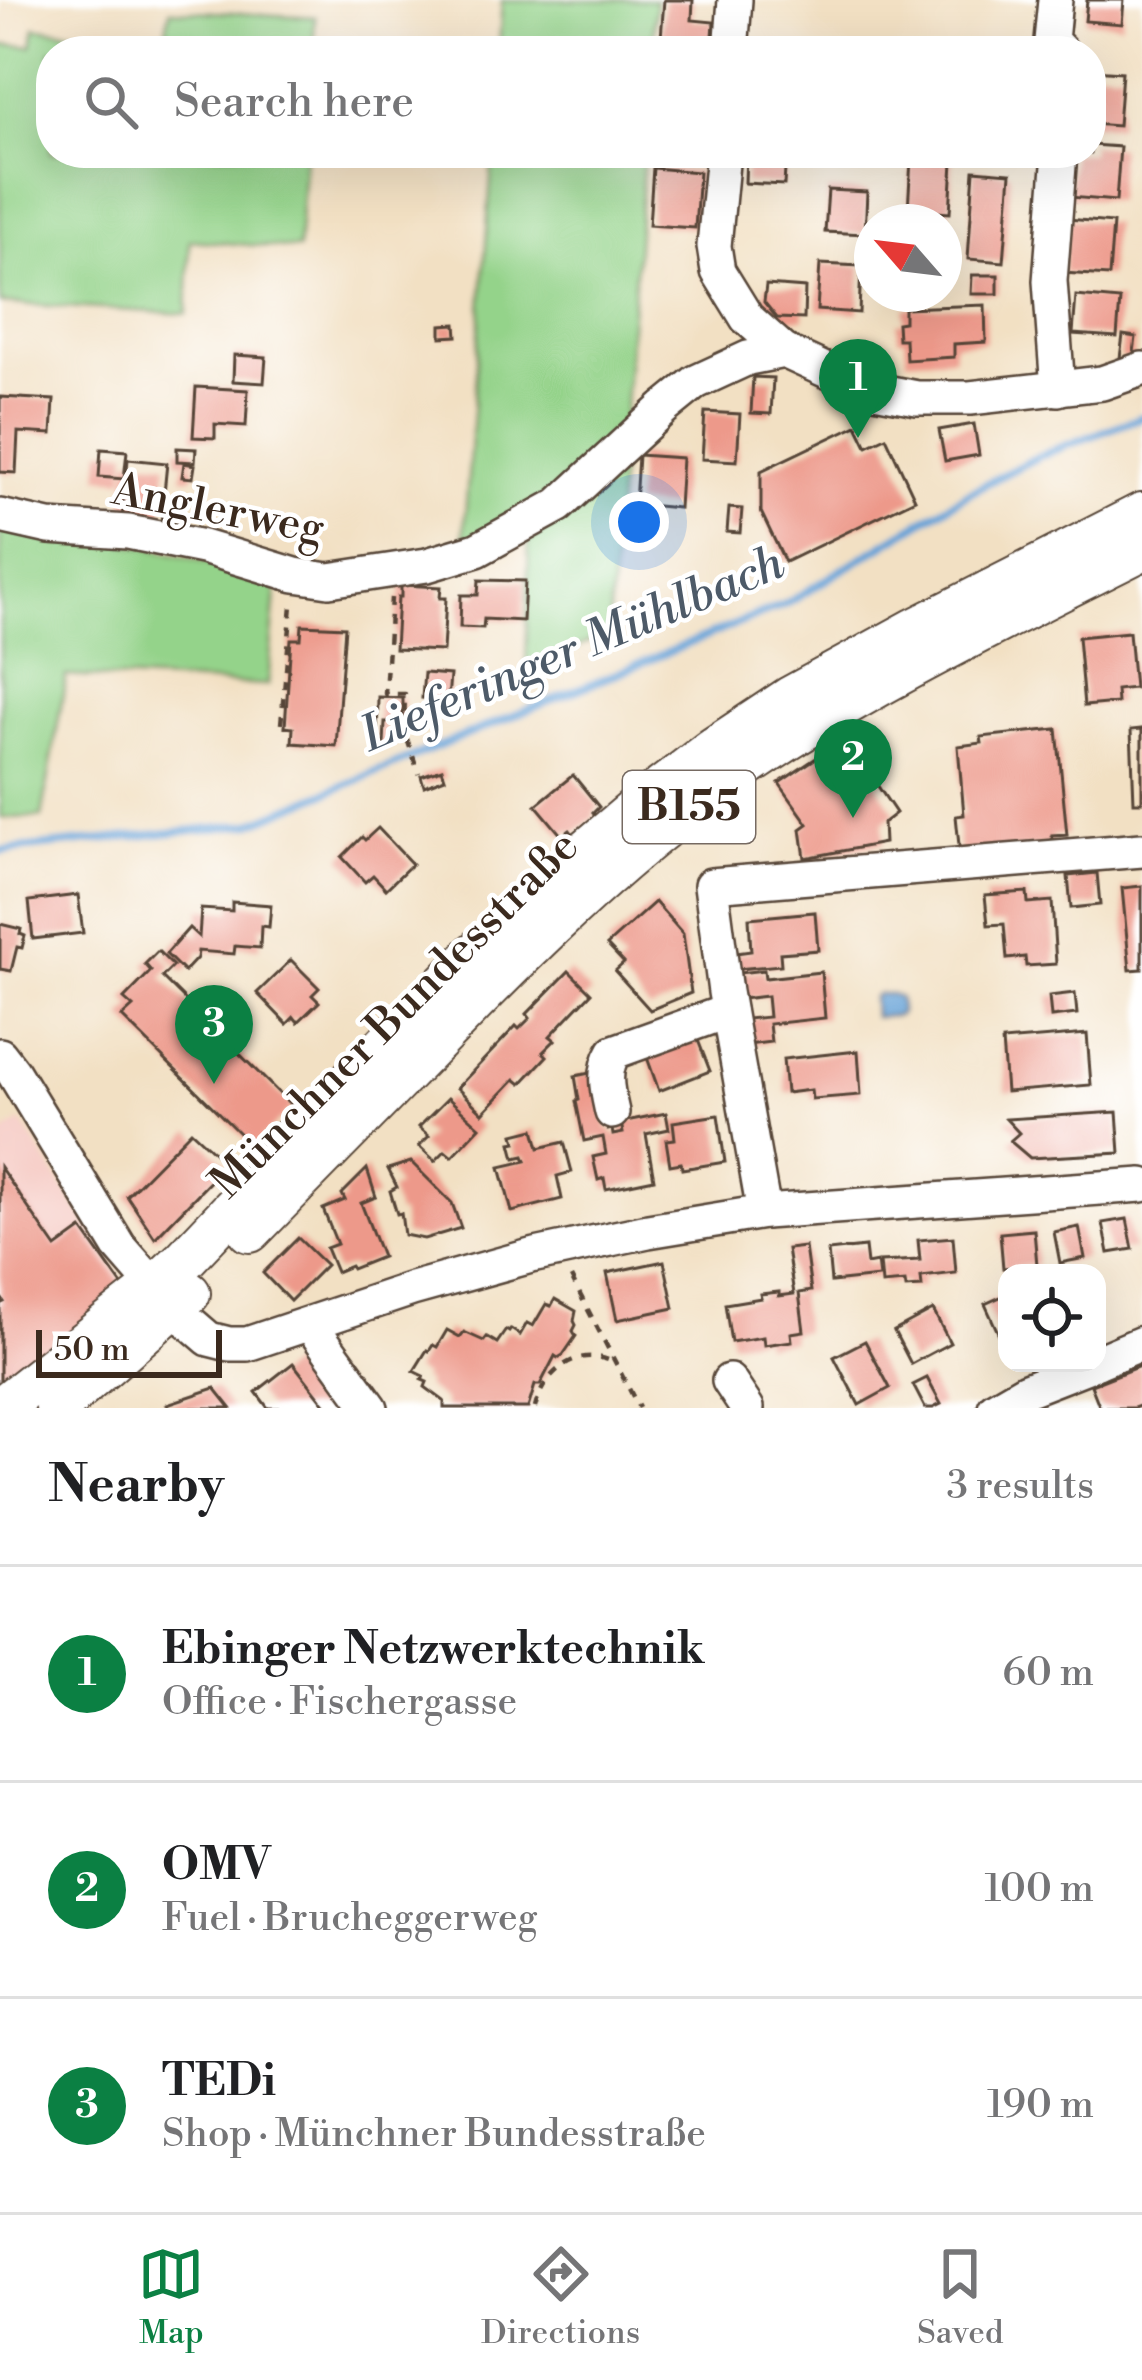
<!DOCTYPE html>
<html lang="en">
<head>
<meta charset="utf-8">
<style>
	:root { --surface:#fff; --page:#f6f6f6; --text:#202124; --muted:#757577; --line:#e0e0e0; --accent:#0b8043 }
	body { margin:0; font-family:"Libre Bodoni",serif; background:var(--page); color:var(--text) }
	.controls { position:absolute; right:36px; bottom:36px; display:grid; overflow:hidden; border-radius:24px; box-shadow:0 12px 48px #0002 }
	.controls button { width:108px; height:108px; display:grid; place-items:center; padding:0; border:0; border-bottom:3px solid var(--line); background:var(--surface); color:var(--text); font:60px sans-serif }
	.compass { position:absolute; left:854px; top:204px; width:108px; height:108px; border-radius:50%; background:var(--surface); box-shadow:0 12px 48px #0002; rotate:298deg }
	.scale { position:absolute; left:36px; bottom:30px; width:186px; box-sizing:border-box; padding-left:12px; border:6px solid #3b2a1e; border-top:0; font-size:33px; line-height:42px; white-space:nowrap; color:#3b2a1e; -webkit-text-stroke:9px #fff; paint-order:stroke }
	.you { position:absolute; left:639px; top:522px; width:42px; height:42px; margin:-30px; border:9px solid #fff; border-radius:50%; background:#1a73e8; box-shadow:0 0 0 18px #1a73e833 }
	.badge { display:grid; place-items:center; width:78px; height:78px; border-radius:50%; background:var(--accent); color:#fff; font-size:39px; font-weight:700 }
	.pin { position:absolute; translate:-50% -99px; filter:drop-shadow(0 3px 6px #0008) }
	.pin::after { content:''; position:absolute; top:63px; width:42px; height:36px; background:inherit; clip-path:polygon(0 0,100% 0,50% 100%) }
	.list { margin:0; padding:0; list-style:none }
	h2 { display:flex; justify-content:space-between; align-items:center; height:156px; margin:0; padding:0 48px; font-size:51px }
	h2 small { font-size:39px; font-weight:400; color:var(--muted) }
	.list li { display:grid; grid-template-columns:78px 1fr auto; gap:36px; align-items:center; box-sizing:border-box; height:216px; padding:0 48px; border-top:3px solid var(--line) }
	.list b { display:block; font-size:45px; white-space:nowrap }
	.list p { margin:0; font-size:39px; white-space:nowrap; color:var(--muted) }
	.list em { font-size:39px; font-style:normal; color:var(--muted) }
	.icon { flex:none; width:66px; height:66px; fill:none; stroke:currentColor; stroke-width:2; stroke-linecap:round; stroke-linejoin:round }
	.map { position:relative; flex:none; width:1142px; height:1408px; overflow:hidden }
	.search { position:absolute; background:var(--surface); box-shadow:0 12px 48px #0002; left:36px; right:36px; top:36px; height:132px; display:flex; align-items:center; gap:30px; box-sizing:border-box; padding:0 42px; border-radius:48px; color:var(--muted); font-size:45px }
	.sheet { height:804px; background:var(--surface) }
	nav { display:flex; justify-content:space-around; align-items:center; box-sizing:border-box; height:168px; border-top:3px solid var(--line); background:var(--surface); font-size:33px; color:var(--muted) }
	nav a { display:grid; justify-items:center; gap:6px }
	nav .on { color:var(--accent) }
	.map>svg:first-child { display:block }
	.built { fill:#f7d0ca }
	.green { fill:#94d38a; stroke:#687e54; stroke-width:3 }
	.water { fill:#67a3d7; stroke:#51667a; stroke-width:3 }
	.lines { fill:none; stroke-linecap:round; stroke-linejoin:round }
	.stream { stroke:#67a3d7; stroke-width:8 }
	.building { fill:#ed998a }
	.minor-casing { stroke:#564537; stroke-width:38 }
	.major-casing { stroke:#564537; stroke-width:46 }
	.path { stroke:#564537; stroke-width:4.5; stroke-dasharray:9 9; stroke-linecap:butt }
	.minor { stroke:#fff; stroke-width:33 }
	.major { stroke:#fff; stroke-width:42 }
	.labels { text-anchor:middle; dominant-baseline:central; stroke-width:9; stroke-linejoin:round; paint-order:stroke }
	.shield { fill:#fff; stroke:#766a62; stroke-width:3 }
	.shield-label { font-size:42px; font-weight:bold; fill:#3b2a1e }
	.street-label { font-size:45px; fill:#3b2a1e; stroke:#fff }
	.water-label { font-size:48px; font-style:italic; fill:#4d5a68; stroke:#fff }
</style>
</head>
<body>
<div class="map">
<svg width="1142" height="1408" viewBox="0 0 1142 1408">
	<rect width="100%" height="100%" fill="#fff"/>
	<filter id="ink" filterUnits="userSpaceOnUse"><feTurbulence type="fractalNoise" baseFrequency=".00833" numOctaves="2"/><feDisplacementMap in="SourceGraphic" scale="24" xChannelSelector="R" yChannelSelector="G"/><feConvolveMatrix kernelMatrix="1 2 1 2 8 2 1 2 1" color-interpolation-filters="sRGB"/></filter>
	<filter id="wash" filterUnits="userSpaceOnUse"><feTurbulence type="fractalNoise" baseFrequency=".004" numOctaves="4" result="noise"/><feDisplacementMap in="SourceGraphic" scale="48" xChannelSelector="R" yChannelSelector="G"/><feGaussianBlur stdDeviation="2.7" result="paint"/><feColorMatrix in="noise" values="0 0 0 0 0 0 0 0 0 0 0 0 0 0 0 0 0 1.4 0 .05"/><feComposite in="paint" operator="in"/></filter>
	<g filter="url(#wash)">
		<rect width="100%" height="100%" fill="#f2e0c3"/>
		<polygon class="built" points="21,1121 130,1292 0,1384 0,1136"/>
		<g class="green">
			<polygon points="502,0 656,0 652,51 499,51"/>
			<polygon points="170,10 315,17 313,51 51,51 51,153 305,153 298,249 190,240 187,314 0,303 0,45 32,46 35,28 164,41"/>
			<polygon points="493,153 644,153 608,632 526,673 529,532 463,544"/>
			<polygon points="0,526 148,547 277,580 268,685 66,676 42,817 0,818"/>
		</g>
		<polygon class="water" points="877,994 892,994 899,998 900,1013 896,1016 874,1017 873,997"/>
		<g class="lines">
			<polyline class="stream" points="0,851 250,824 788,603 970,492 1041,455 1142,417"/>
		</g>
		<g id="blocks">
			<g class="building">
				<polygon points="664,0 693,0 692,20 714,22 712,51 660,51"/>
				<polygon points="1087,0 1124,0 1122,24 1085,21"/>
				<polygon points="1091,70 1122,72 1118,126 1091,124"/>
				<polygon points="1091,145 1120,147 1116,201 1069,197 1072,153 1091,153"/>
				<polygon points="746,153 786,153 784,185 745,183"/>
				<polygon points="911,159 953,161 950,213 908,210"/>
				<polygon points="653,168 699,172 695,228 649,225"/>
				<polygon points="974,170 1011,173 1004,262 968,259"/>
				<polygon points="828,190 867,192 865,234 825,232"/>
				<polygon points="1068,219 1113,223 1109,276 1063,273"/>
				<polygon points="820,264 861,266 859,313 817,310"/>
				<polygon points="972,275 998,275 998,294 971,294"/>
				<polygon points="766,285 805,288 804,319 777,318 764,302"/>
				<polygon points="1076,296 1120,300 1117,337 1073,334"/>
				<polygon points="985,305 986,342 954,344 954,357 906,360 905,339 898,339 897,323 904,322 904,308"/>
				<polygon points="456,324 457,336 441,337 441,325"/>
				<polygon points="1123,335 1136,337 1133,360 1120,358"/>
				<polygon points="234,355 266,357 264,383 233,381"/>
				<polygon points="753,377 773,378 771,414 751,413"/>
				<polygon points="196,387 248,390 246,426 215,424 215,438 193,437"/>
				<polygon points="0,397 54,400 52,434 18,432 16,473 0,472"/>
				<polygon points="705,412 740,414 737,461 702,459"/>
				<polygon points="974,424 979,455 945,461 939,430"/>
				<polygon points="857,425 867,446 886,437 915,499 785,562 761,512 761,471"/>
				<polygon points="177,448 196,449 195,462 177,461"/>
				<polygon points="101,449 127,451 124,479 99,477"/>
				<polygon points="638,455 682,458 679,508 635,504"/>
				<polygon points="128,459 167,463 161,523 122,519"/>
				<polygon points="184,463 195,465 193,478 182,477"/>
				<polygon points="729,508 742,509 740,533 727,532"/>
				<polygon points="479,580 525,581 523,621 484,619 483,628 460,627 461,595 478,595"/>
				<polygon points="401,585 441,587 440,598 446,598 443,651 395,649 398,597 401,597"/>
				<polygon points="302,625 345,627 336,746 292,743 293,728 285,727 291,639 301,639"/>
				<polygon points="1129,632 1134,688 1116,690 1117,703 1084,706 1078,637"/>
				<polygon points="424,673 450,675 448,700 422,698"/>
				<polygon points="378,697 403,698 403,722 385,722 384,746 377,745"/>
				<polygon points="1057,729 1067,835 1052,836 1053,846 960,855 956,816 964,815 958,746 982,743 981,737"/>
				<polygon points="1142,729 1142,802 1134,802 1131,730"/>
				<polygon points="834,746 862,787 873,779 896,813 883,823 884,843 805,858 801,829 808,824 779,783"/>
				<polygon points="442,769 445,778 424,786 421,776"/>
				<polygon points="573,775 599,807 593,813 595,816 573,834 570,830 562,836 536,805"/>
				<polygon points="378,828 412,864 386,889 373,875 365,882 342,857 362,837 365,840"/>
				<polygon points="1097,873 1100,905 1071,908 1068,876"/>
				<polygon points="1142,886 1142,969 1130,970 1122,888"/>
				<polygon points="1027,892 1028,903 1052,901 1056,964 1026,966 1025,957 1007,959 1004,924 988,925 985,895"/>
				<polygon points="78,895 83,933 33,939 29,901"/>
				<polygon points="232,902 271,905 269,927 261,926 260,948 235,946 234,954 198,951 197,958 184,972 166,954 189,928 199,937 201,909 232,911"/>
				<polygon points="655,902 683,934 691,993 650,1010 615,971 624,963 607,945"/>
				<polygon points="815,912 818,950 780,953 781,965 737,969 736,953 751,951 749,918"/>
				<polygon points="0,924 21,929 20,934 25,936 22,948 17,947 11,971 0,969"/>
				<polygon points="158,951 173,966 162,977 293,1107 253,1147 122,1017 133,1007 124,999 151,971 145,964"/>
				<polygon points="291,960 319,988 312,995 319,1002 298,1022 294,1017 287,1024 257,993"/>
				<polygon points="764,970 765,978 821,972 825,1018 769,1024 771,1042 747,1045 745,1019 769,1017 767,996 741,999 739,973"/>
				<polygon points="569,971 591,993 550,1036 555,1040 543,1052 547,1056 521,1084 515,1079 483,1113 457,1088 516,1026 519,1029 530,1018 527,1014"/>
				<polygon points="1075,993 1077,1014 1051,1017 1049,996"/>
				<polygon points="694,1030 710,1071 659,1091 644,1049"/>
				<polygon points="1087,1034 1091,1085 1006,1092 1002,1041"/>
				<polygon points="858,1051 861,1095 812,1099 811,1090 786,1093 783,1059"/>
				<polygon points="595,1072 608,1130 612,1129 613,1135 623,1133 621,1122 666,1113 669,1129 646,1134 654,1179 606,1189 604,1178 598,1180 593,1157 606,1154 603,1137 584,1141 576,1101 579,1100 575,1076"/>
				<polygon points="448,1098 480,1127 452,1157 445,1151 435,1161 419,1146 429,1136 419,1127"/>
				<polygon points="1117,1112 1120,1153 1030,1158 1010,1141 1019,1133 1006,1119"/>
				<polygon points="718,1115 725,1162 682,1169 681,1163 670,1165 666,1140 675,1139 673,1122"/>
				<polygon points="534,1129 539,1148 564,1142 572,1172 557,1176 562,1199 512,1212 500,1167 526,1161 524,1156 515,1158 511,1143 516,1142 514,1134"/>
				<polygon points="191,1131 227,1164 155,1238 127,1196"/>
				<polygon points="411,1162 452,1203 461,1228 424,1239 404,1235 401,1213 397,1214 390,1191 397,1187 388,1169"/>
				<polygon points="0,1167 56,1248 82,1229 133,1301 0,1394 0,1304 4,1302 0,1296"/>
				<polygon points="367,1169 376,1197 361,1203 382,1257 352,1269 350,1266 336,1272 326,1248 337,1244 323,1209 345,1200 342,1194"/>
				<polygon points="1127,1219 1133,1249 1109,1253 1103,1223"/>
				<polygon points="1079,1227 1085,1258 1060,1263 1054,1232"/>
				<polygon points="1034,1230 1037,1265 1003,1268 1000,1233"/>
				<polygon points="953,1237 956,1273 921,1277 922,1287 906,1288 905,1282 882,1284 880,1262 920,1260 918,1240"/>
				<polygon points="298,1238 326,1265 290,1301 263,1273"/>
				<polygon points="805,1247 811,1291 799,1293 804,1331 791,1333 792,1341 764,1345 763,1337 731,1342 725,1304 761,1298 760,1294 779,1292 779,1296 794,1294 787,1249"/>
				<polygon points="865,1247 867,1264 877,1262 879,1277 831,1282 828,1251"/>
				<polygon points="664,1261 674,1308 617,1320 607,1273"/>
				<polygon points="1007,1294 1007,1352 985,1304"/>
				<polygon points="555,1299 576,1311 574,1321 576,1325 573,1331 576,1336 563,1355 558,1358 555,1356 540,1385 535,1385 528,1408 444,1408 444,1401 425,1387 427,1382 422,1380 424,1376 414,1371 427,1350 429,1351 433,1345 437,1347 447,1330 460,1337 464,1332 484,1341 487,1337 497,1343 506,1330 509,1332 511,1329 520,1335 527,1323 533,1326 546,1304 551,1306"/>
				<polygon points="933,1310 950,1343 911,1364 894,1331"/>
				<polygon points="865,1341 890,1388 859,1405 834,1357"/>
				<polygon points="293,1363 328,1408 268,1408 256,1392"/>
				<polygon points="1142,1365 1142,1405 1134,1408 1100,1408 1091,1385"/>
				<polygon points="927,1378 941,1404 933,1408 925,1408 913,1385"/>
				<polygon points="215,1388 231,1408 170,1408 167,1404"/>
			</g>
		</g>
	</g>
	<g filter="url(#ink)">
		<use href="#blocks" fill-opacity="0" stroke="#564537" stroke-width="3"/>
		<g class="lines">
			<g class="minor-casing">
				<g id="minor">
					<polyline points="1055,0 1051,41 1061,51"/>
					<polyline points="731,51 735,0"/>
					<polyline points="723,153 714,246 718,271 747,318 784,351 864,388 917,398 970,398 1102,383 1142,369"/>
					<polyline points="1058,389 1050,281 1060,153"/>
					<polyline points="0,516 49,527 128,532 203,547 295,575 329,580 427,565 477,550 559,505 664,408 696,382 748,358 784,351"/>
					<polyline points="0,1055 13,1072 119,1246 173,1308 209,1339 229,1344 247,1344 412,1289 531,1256 648,1231 764,1212 1142,1185"/>
					<path d="M612,1112C607,1090 602,1072 614,1052L728,1011"/>
					<polyline points="764,1212 725,992 711,885 1142,850"/>
					<polyline points="310,1324 371,1408"/>
					<polyline points="1097,1362 1142,1343"/>
					<polyline points="729,1381 747,1408"/>
					<polyline points="995,1408 1026,1390 1095,1363"/>
				</g>
			</g>
			<g class="major-casing">
				<g id="major">
					<path d="M250,1231C308,1172 365,1114 423,1055C508,967 593,881 690,807C828,702 988,627 1142,549"/>
					<polyline points="1,1408 155,1287 182,1262 262,1178 291,1142 459,970 566,868 645,801 713,749 790,698 916,629 1142,514"/>
					<polyline points="57,1408 189,1293"/>
				</g>
			</g>
			<g class="path">
				<polyline points="391,598 385,694 405,694 404,730 419,774"/>
				<polyline points="281,724 292,605"/>
				<polyline points="571,1277 639,1408"/>
				<path d="M535,1408C544,1371 578,1344 615,1363"/>
			</g>
			<use href="#minor" class="minor"/>
			<use href="#major" class="major"/>
		</g>
	</g>
	<g class="labels">
		<rect class="shield" x="623" y="771" width="132" height="72" rx="9"/>
		<g class="shield-label">
			<text x="689" y="807">B155</text>
		</g>
		<g class="street-label">
			<text transform="translate(218 510) rotate(11)">Anglerweg</text>
			<text transform="translate(395 1015) rotate(-45)">Münchner Bundesstraße</text>
		</g>
		<g class="water-label">
			<text transform="translate(573 650) rotate(-23)">Lieferinger Mühlbach</text>
		</g>
	</g>
</svg>
<div class="controls">
<button><svg class="icon" aria-label="locate" viewBox="0 0 24 24"><circle cx="12" cy="12" r="6"/><path d="M12 2v4M12 18v4M2 12h4M18 12h4"/></svg></button>
</div>
<svg class="compass" viewBox="-18 -18 36 36"><path d="M0-13l5 13h-10z" fill="#e53935"/><path d="M0 13l5-13h-10z" fill="#757577"/></svg>
<div class="scale">50 m</div>
<div class="you"></div>
<div class="pin badge" style="left:858px;top:438px">1</div>
<div class="pin badge" style="left:853px;top:818px">2</div>
<div class="pin badge" style="left:214px;top:1084px">3</div>
<div class="search"><svg class="icon" aria-label="search" viewBox="0 0 24 24"><circle cx="10" cy="10" r="6"/><path d="M15 15l6 6"/></svg>Search here</div>
</div>
<section class="sheet">
<h2>Nearby<small>3 results</small></h2>
<ul class="list">
<li><span class="badge">1</span><div><b>Ebinger Netzwerktechnik</b><p>Office · Fischergasse</p></div><em>60 m</em></li>
<li><span class="badge">2</span><div><b>OMV</b><p>Fuel · Brucheggerweg</p></div><em>100 m</em></li>
<li><span class="badge">3</span><div><b>TEDi</b><p>Shop · Münchner Bundesstraße</p></div><em>190 m</em></li>
</ul>
</section>
<nav>
<a class="on"><svg class="icon" aria-label="map" viewBox="0 0 24 24"><path d="M3 6l6-2 6 2 6-2v14l-6 2-6-2-6 2zM9 4v14M15 6v14"/></svg>Map</a>
<a><svg class="icon" aria-label="directions" viewBox="0 0 24 24"><path d="M12 3l9 9-9 9-9-9zM9 14v-3h6M13 9l2 2-2 2"/></svg>Directions</a>
<a><svg class="icon" aria-label="saved" viewBox="0 0 24 24"><path d="M7 4h10v16l-5-4-5 4z"/></svg>Saved</a>
</nav>
</body>
</html>
